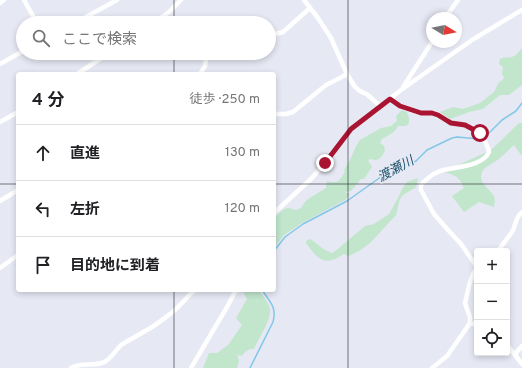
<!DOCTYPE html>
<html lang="ja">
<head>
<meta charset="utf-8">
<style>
	:root { --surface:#fff; --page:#f2f2f2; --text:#202124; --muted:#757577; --line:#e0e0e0 }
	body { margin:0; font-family:Overpass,"Noto Sans JP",sans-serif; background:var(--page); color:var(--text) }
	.controls { position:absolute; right:12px; bottom:12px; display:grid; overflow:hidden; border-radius:4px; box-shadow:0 2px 6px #0003 }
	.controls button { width:36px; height:36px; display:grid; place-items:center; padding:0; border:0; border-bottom:1px solid var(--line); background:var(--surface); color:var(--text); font:20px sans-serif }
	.compass { position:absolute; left:426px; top:12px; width:36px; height:36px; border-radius:50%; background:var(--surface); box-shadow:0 2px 6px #0003; rotate:100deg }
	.stop { position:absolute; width:12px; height:12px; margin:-9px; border:3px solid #aa1433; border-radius:50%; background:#fff }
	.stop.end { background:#aa1433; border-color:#fff; box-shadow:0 1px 4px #0008 }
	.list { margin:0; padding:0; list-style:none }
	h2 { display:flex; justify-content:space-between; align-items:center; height:52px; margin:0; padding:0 16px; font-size:17px }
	h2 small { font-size:13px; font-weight:400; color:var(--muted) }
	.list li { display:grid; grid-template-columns:26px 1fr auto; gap:12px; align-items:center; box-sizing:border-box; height:56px; padding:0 16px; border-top:1px solid var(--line) }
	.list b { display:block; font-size:15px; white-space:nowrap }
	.list em { font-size:13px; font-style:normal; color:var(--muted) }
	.icon { flex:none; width:22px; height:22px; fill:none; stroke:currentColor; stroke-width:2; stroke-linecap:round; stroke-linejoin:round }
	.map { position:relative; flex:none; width:522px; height:368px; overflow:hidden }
	.search { position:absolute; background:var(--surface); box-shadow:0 2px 6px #0003; left:16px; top:16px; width:260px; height:44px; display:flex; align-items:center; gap:10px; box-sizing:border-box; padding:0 14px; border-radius:22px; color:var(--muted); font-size:15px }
	.panel { position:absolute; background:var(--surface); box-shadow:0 2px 6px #0003; left:16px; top:72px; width:260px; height:220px; border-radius:4px }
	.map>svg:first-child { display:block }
	.green { fill:#c1e6cc }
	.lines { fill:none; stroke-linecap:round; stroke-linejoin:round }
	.stream { stroke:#82c7e8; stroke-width:1.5 }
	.street { stroke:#fff; stroke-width:4.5 }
	.route { stroke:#aa1433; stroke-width:5 }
	.grid { fill:none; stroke:#131418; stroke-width:1; stroke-opacity:0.55 }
	.labels { text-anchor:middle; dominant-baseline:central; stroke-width:3; stroke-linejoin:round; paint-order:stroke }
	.water-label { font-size:13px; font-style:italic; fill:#1b536a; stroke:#e6e8f4 }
</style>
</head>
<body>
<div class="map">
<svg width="522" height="368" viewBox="0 0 522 368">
	<rect width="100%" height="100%" fill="#e6e8f4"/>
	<g class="green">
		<path d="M522,48V85L509,95H500L483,109L469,112L450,119L440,112L453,107L463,109L480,103L494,92L499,82L503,80L504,77L502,74L503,67L499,64L500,59C505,56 509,59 514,56C517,55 520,50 522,48Z"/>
		<path d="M402,110L407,112L409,118V123L406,126H398L394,132L382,139L380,143L384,146L385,150C382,157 379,162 371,159L368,160L372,167L364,179H361L351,191L344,192L350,194L345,200L302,223L284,235L274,248V229L276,223L274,218L284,209L288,208L296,210L301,208L305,202L308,199L326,188L327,181C339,184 339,181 345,172L344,170L350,160L356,146L360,140L381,128L391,126L397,121L396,116Z"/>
		<path d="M519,123H522V154L521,155L514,145L499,159L485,168L482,172L481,177L482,182L494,196L495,200L494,207L479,202L464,212L452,196L464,188C459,176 455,175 443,172L491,150Z"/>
		<path d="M418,178L416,187C412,190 405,193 402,196C398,201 398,209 396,215L370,243L359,251L349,256L344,254C340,256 336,259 332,260C320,264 312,251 306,243L307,240L310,239C317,243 325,252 333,253L365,226L374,224L389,214L397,200L402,189L407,182Z"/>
		<path d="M242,290H259C262,296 269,302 270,309C272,318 258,340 254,349C249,349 246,350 243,355L240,356L237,354L239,361L237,368H203L209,353H217L228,345L242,325L236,318L247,299Z"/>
	</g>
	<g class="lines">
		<g class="stream">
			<polyline points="274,251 285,237 303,224 347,201 392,169 399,166 412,163 416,161 427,150 452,138 457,137 480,139 484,138 502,120 516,111 522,103"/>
			<path d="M250,368L273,322C277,307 270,302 262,290"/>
		</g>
		<g class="street">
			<polyline points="24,0 37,23"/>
			<polyline points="304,0 318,18 331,38 347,74 355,87 360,91 368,95 380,106"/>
			<polyline points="0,3 4,0"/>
			<polyline points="445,18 458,0"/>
			<polyline points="75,23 117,0"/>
			<polyline points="153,23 169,12 181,0"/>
			<path d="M269,31C274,34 277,34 283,32L310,8"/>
			<polyline points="0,64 23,51"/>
			<polyline points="77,74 109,53"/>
			<polyline points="200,74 205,66 207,53"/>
			<polyline points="403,87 432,42"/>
			<path d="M390,99C399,106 409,111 421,113C425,113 430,112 434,113C440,115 444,120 450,122C455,124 460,124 465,125C478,130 486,139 489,152C483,167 452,167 440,171C435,173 430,176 426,180C422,183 420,185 421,190L434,214L448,230L461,244L477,267"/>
			<polyline points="274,114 286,114 293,112 326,85 338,79 347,74"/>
			<polyline points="0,122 18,112"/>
			<polyline points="0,201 18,190"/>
			<polyline points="274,213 311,179 325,163 351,129 401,90 472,40 522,10"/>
			<path d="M498,251C502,245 507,239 512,232C516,226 515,217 522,212"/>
			<polyline points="0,268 18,255"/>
			<polyline points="470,323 477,325"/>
			<polyline points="507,345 522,364"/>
			<polyline points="515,354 522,346"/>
			<path d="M71,368C82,361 95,368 106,361C112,357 116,350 121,345C129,340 137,336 145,331C154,327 162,320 170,314C180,307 186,297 195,290"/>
			<polyline points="191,368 227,307 236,290"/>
			<polyline points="432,368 447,356 454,346 470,323 470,317 467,309 465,303 470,282 473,274 477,269"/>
		</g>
	</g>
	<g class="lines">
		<polyline class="route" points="325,163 351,129 390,99 400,106 421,113 432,113 438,115 446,120 451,123 465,125 480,133"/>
	</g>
	<path class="grid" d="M174,0V23M348,0V368M174,53V74M0,184H18M274,184H522M174,290V368"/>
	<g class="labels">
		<g class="water-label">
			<text transform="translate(396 170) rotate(-29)">渡瀬川</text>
		</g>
	</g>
</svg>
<div class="controls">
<button>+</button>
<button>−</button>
<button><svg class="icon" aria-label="locate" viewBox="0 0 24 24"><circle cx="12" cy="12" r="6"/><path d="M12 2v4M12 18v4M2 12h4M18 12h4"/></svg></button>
</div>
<svg class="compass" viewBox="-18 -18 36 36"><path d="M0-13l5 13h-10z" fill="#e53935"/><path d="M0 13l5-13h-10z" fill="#757577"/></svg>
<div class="stop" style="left:480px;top:133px"></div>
<div class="stop end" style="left:325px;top:163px"></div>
<div class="search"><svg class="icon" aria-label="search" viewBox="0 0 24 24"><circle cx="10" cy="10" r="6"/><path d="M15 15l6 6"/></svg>ここで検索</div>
<section class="panel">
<h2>4 分<small>徒歩 · 250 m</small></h2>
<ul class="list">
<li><svg class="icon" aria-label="ahead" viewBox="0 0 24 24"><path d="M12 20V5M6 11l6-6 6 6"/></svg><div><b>直進</b></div><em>130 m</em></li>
<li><svg class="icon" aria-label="left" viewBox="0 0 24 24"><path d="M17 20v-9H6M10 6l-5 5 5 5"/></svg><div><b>左折</b></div><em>120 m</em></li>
<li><svg class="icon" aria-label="arrive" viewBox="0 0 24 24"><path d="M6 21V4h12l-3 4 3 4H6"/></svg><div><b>目的地に到着</b></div></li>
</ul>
</section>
</div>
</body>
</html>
